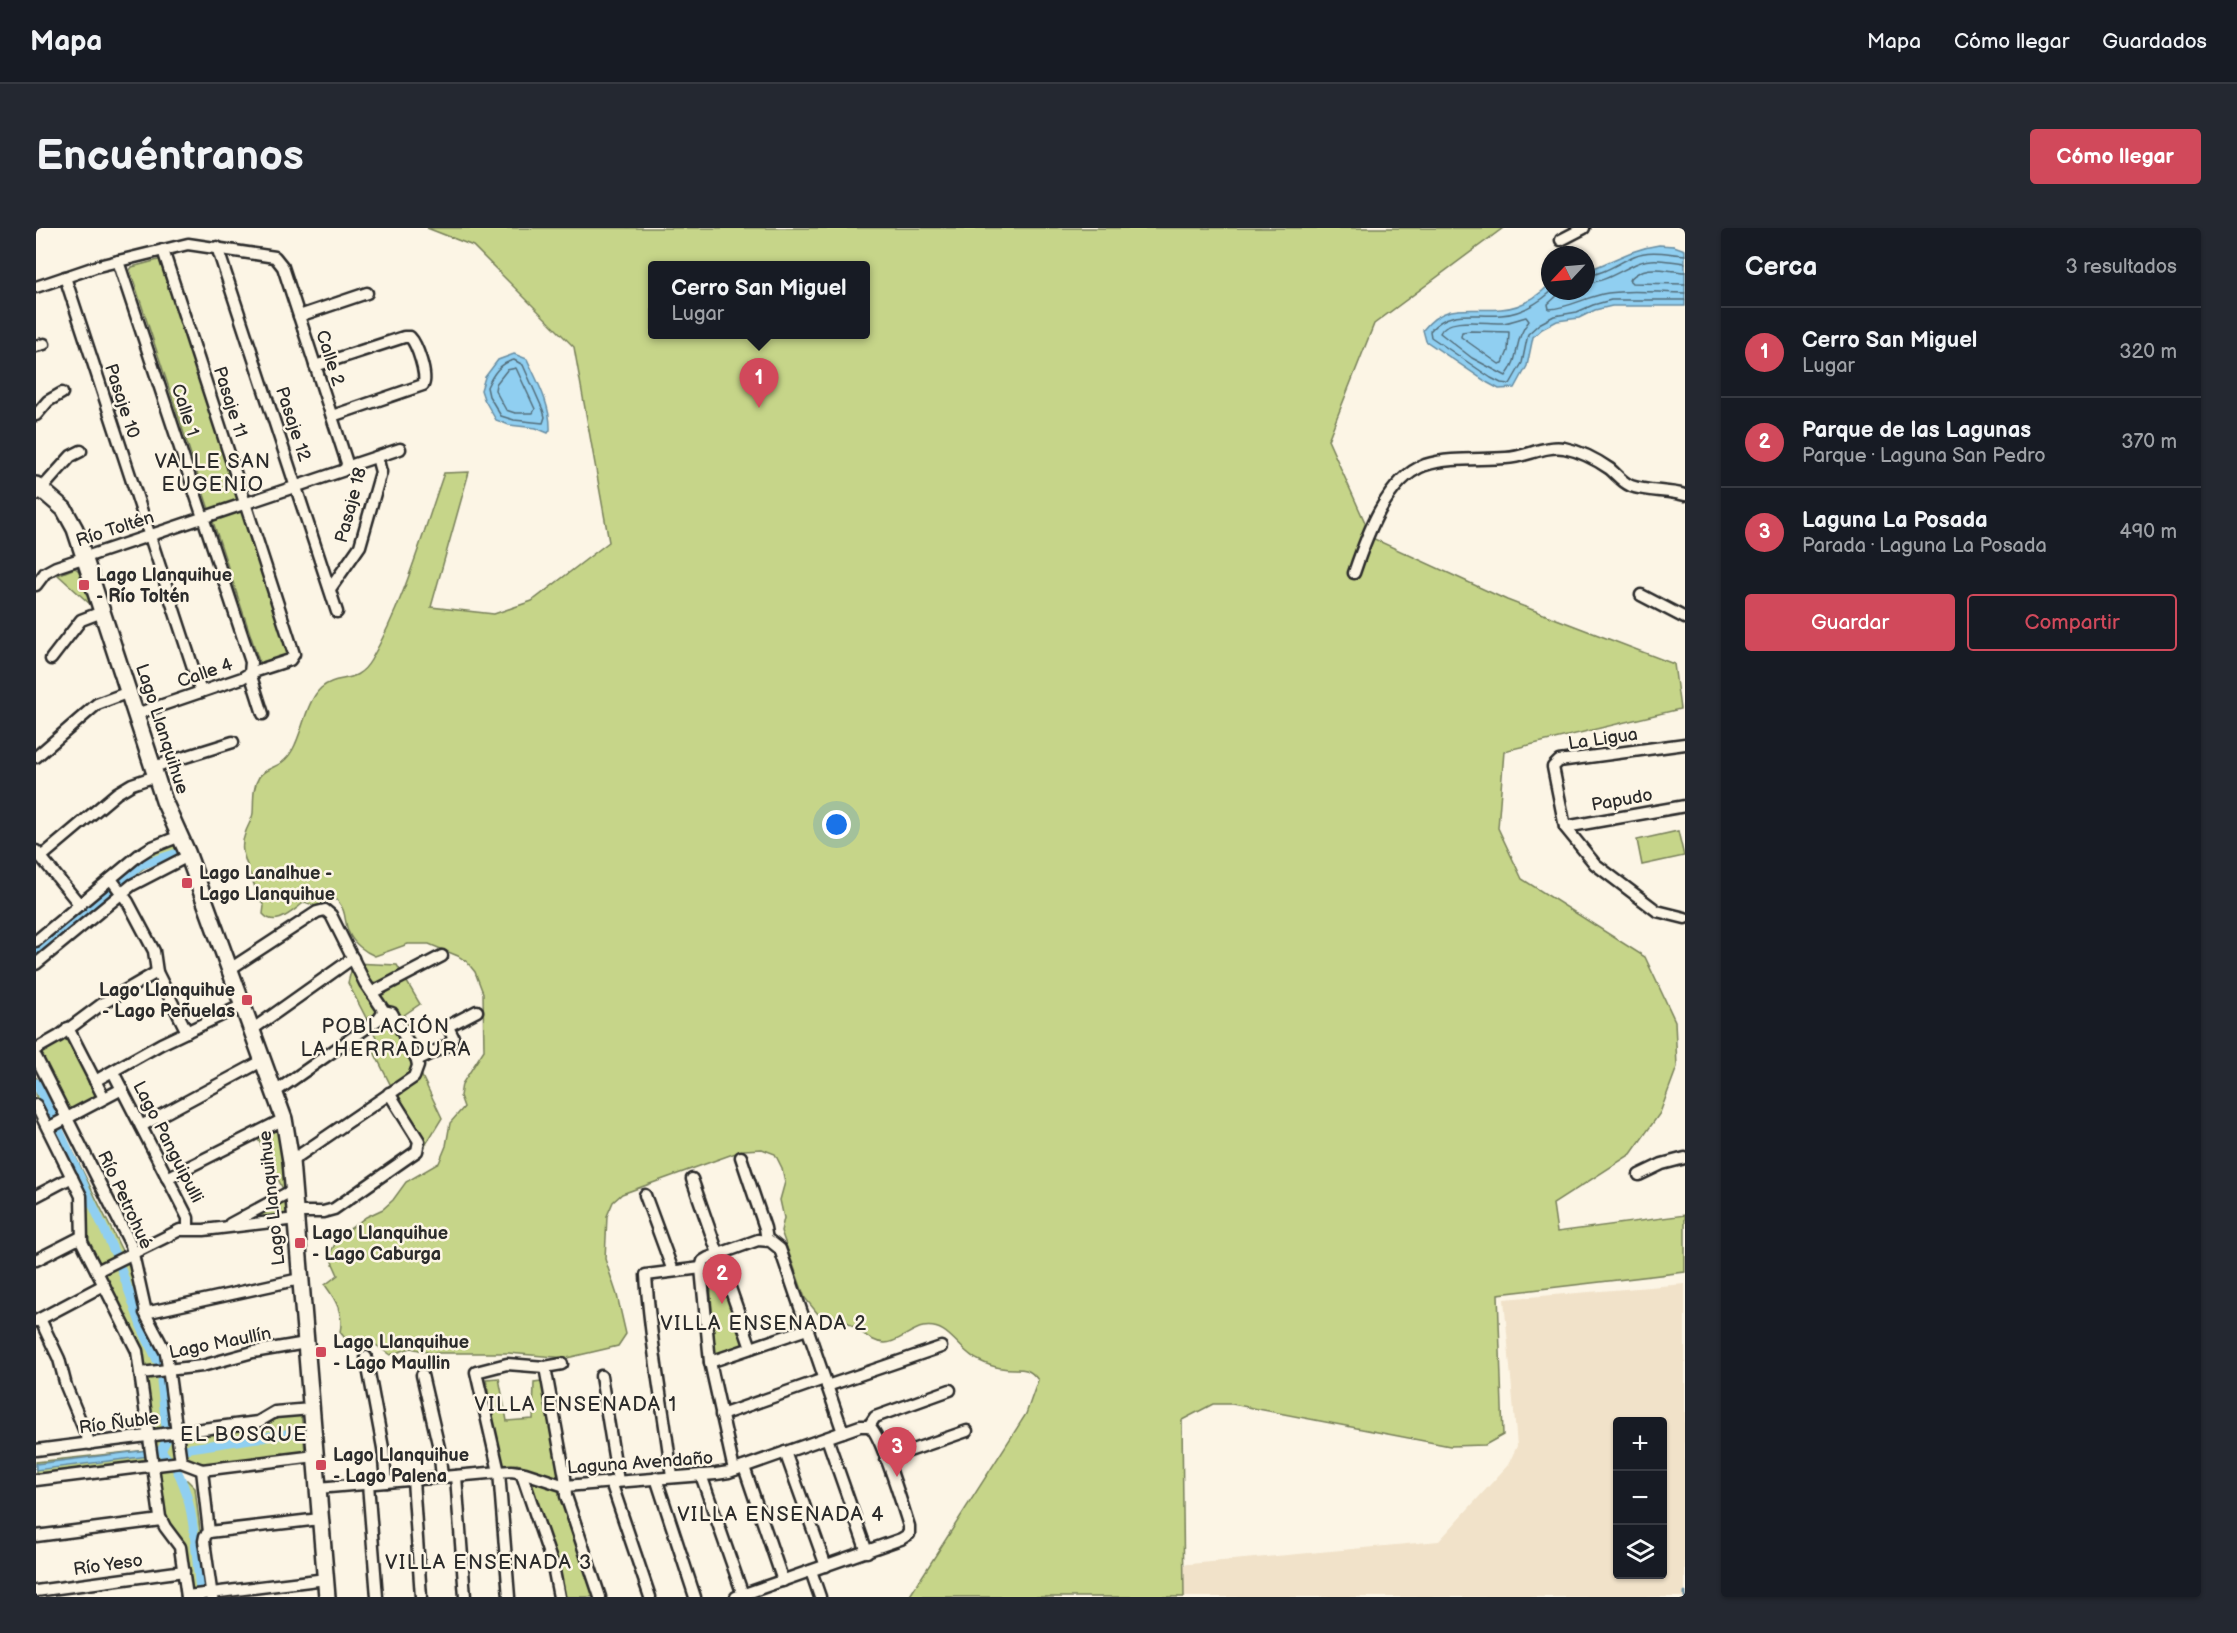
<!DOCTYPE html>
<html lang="es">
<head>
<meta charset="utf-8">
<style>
	:root { --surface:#171b24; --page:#242831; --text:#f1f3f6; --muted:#9ea1a6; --line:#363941; --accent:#d1495b }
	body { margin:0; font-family:"Balsamiq Sans",sans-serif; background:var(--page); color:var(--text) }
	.controls { position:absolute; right:18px; bottom:18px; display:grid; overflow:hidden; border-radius:6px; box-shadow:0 2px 4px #0004 }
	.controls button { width:54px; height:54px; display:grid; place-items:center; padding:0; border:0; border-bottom:2px solid var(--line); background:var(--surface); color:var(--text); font:30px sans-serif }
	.compass { position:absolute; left:1505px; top:18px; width:54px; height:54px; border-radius:50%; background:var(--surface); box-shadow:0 2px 4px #0004; rotate:244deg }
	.you { position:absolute; left:801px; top:597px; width:21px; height:21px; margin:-15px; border:4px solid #fff; border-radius:50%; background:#1a73e8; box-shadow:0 0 0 9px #1a73e833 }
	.badge { display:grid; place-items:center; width:39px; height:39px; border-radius:50%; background:var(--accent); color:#fff; font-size:20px; font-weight:700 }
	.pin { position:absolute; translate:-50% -50px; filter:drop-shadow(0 2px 3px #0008) }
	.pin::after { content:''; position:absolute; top:32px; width:21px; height:18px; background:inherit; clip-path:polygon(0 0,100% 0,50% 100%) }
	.popup { position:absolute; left:612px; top:33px; width:222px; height:78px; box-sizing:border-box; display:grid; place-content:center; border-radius:6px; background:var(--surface); filter:drop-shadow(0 2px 4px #0005); font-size:20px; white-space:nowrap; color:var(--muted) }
	.popup b { font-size:22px; color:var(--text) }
	.popup::after { content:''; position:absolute; left:50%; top:100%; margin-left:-12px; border:12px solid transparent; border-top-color:var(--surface) }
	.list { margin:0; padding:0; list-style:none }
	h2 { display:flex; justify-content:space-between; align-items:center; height:78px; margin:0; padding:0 24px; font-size:26px }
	h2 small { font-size:20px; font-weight:400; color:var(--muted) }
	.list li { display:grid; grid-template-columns:39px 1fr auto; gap:18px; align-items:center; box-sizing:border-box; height:90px; padding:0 24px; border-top:2px solid var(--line) }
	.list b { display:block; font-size:22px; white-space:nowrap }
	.list p { margin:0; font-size:20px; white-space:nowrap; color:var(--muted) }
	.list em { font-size:20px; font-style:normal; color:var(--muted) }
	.actions { display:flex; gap:12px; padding:18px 24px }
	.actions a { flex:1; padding:14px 0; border:2px solid var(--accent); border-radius:6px; text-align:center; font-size:21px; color:var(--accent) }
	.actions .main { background:var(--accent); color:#fff }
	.icon { flex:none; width:33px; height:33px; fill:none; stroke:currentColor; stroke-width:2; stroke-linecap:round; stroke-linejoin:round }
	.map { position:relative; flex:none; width:1649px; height:1369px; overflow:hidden; border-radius:6px }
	header { display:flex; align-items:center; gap:36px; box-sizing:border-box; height:84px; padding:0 30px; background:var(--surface); border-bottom:2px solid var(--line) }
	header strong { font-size:28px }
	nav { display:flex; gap:33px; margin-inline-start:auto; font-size:21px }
	.intro { display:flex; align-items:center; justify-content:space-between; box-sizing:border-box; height:144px; padding:0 36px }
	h1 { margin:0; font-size:42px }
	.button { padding:15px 27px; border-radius:6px; background:var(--accent); color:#fff; font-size:21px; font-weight:700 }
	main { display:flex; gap:36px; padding:0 36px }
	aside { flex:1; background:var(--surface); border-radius:6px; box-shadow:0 2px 4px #0004 }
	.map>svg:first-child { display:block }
	.built { fill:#f1e2c9; fill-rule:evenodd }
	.green { fill:#c6d589; stroke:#78805a; stroke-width:1.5; fill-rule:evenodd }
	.water { fill:#90cff1; stroke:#688da2; stroke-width:1.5 }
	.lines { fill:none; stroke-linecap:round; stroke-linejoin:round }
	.shore { stroke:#536d7a; stroke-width:1.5 }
	.stream { stroke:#688da2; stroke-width:3 }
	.canal { stroke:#90cff1; stroke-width:9 }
	.street-casing { stroke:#2b2b2b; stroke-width:15 }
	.secondary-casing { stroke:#2b2b2b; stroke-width:20 }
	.street { stroke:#fcf5e5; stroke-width:10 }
	.secondary { stroke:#fcf5e5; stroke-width:15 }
	.poi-dot { fill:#d1495b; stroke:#fcf5e5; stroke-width:2 }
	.labels { text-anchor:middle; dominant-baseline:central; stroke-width:5; stroke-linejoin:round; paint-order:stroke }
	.street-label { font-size:18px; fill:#2b2b2b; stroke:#fcf5e5 }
	.poi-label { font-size:18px; font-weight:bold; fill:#2b2b2b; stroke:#fcf5e5; text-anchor:start }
	.neighbourhood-label { font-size:20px; letter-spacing:1.5px; fill:#2b2b2b; stroke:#fcf5e5 }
</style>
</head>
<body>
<header>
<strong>Mapa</strong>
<nav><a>Mapa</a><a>Cómo llegar</a><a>Guardados</a></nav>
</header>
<div class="intro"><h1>Encuéntranos</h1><a class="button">Cómo llegar</a></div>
<main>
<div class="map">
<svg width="1649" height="1369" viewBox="0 0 1649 1369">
	<rect width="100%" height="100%" fill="#fcf5e5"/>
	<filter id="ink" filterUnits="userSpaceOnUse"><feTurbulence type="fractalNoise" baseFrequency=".0167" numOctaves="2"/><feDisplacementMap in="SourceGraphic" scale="12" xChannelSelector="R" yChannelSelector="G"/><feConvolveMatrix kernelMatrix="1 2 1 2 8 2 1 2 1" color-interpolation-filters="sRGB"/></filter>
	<g filter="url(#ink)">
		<path class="built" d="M1649,1056V1369H1143V1337L1403,1313L1472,1237L1481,1218L1468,1071ZM1582,1194H1626V1346H1582Z"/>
		<g class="green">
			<path d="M391,0H1467L1338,96L1292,212L1336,310L1471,372L1638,436L1644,481L1468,523L1462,600L1486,651L1609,729L1639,793L1641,839L1624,885L1595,926L1517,976L1521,1004L1649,987V1044L1462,1066L1467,1207L1449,1217L1414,1218L1196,1176H1177L1146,1192L1148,1369H873L990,1186L1002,1152C991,1136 982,1143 965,1140C958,1139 950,1136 944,1133C922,1124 914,1094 887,1099C875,1101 861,1115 849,1115C832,1114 823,1100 809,1093C801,1088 792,1087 782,1086L769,1070L745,1003L748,990L744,972L749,954L746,940L739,926L726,921L708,922L586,966L577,974L571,988L569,1031L581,1067L590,1106L582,1118L531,1130L472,1125H395L375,1120L354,1127L337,1115L326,1122L312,1114L304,1104C308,1086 300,1072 289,1057L302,1047L293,1027L303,1009L330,989L347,981L357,972L370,954L403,935L410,918L414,895L428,879L424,868L426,856L448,822L447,765L439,744L431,734L422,728L393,716H372L339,728C329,724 317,715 313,705C307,692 312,685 301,672L291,671L282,679L269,674C257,682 240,701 227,686L228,678C223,672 209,633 207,624C206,618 207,611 209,606C211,598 216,593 217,585C218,573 216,560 223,549C231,537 246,542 257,521C267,503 270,474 285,460C302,445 320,458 335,432C368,374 386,308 408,245L433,244L395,379L458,386L496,373L573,314L538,119L437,18ZM616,38H830V106H616Z"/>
			<polygon points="126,31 255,423 253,428 225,439 94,42 96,39"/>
			<polygon points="39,340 43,343 54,376 22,347"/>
			<polygon points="1642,603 1648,628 1606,637 1601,612"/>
			<path d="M137,615L141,625L108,640L73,666L0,730V720C43,683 85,638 137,615Z"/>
			<polygon points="317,735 361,737 384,776 368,787 386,831 384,844 406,890 384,926 359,877 360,868 334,816 341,811 312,755"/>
			<polygon points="28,809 34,810 63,866 61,871 31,884 3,828 4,824"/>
			<polygon points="0,849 98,1047 106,1097 130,1149 143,1252 151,1252 159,1260 172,1369 154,1369 147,1317 128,1288 117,1237 0,1258 0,1234 120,1221 112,1160 100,1123 50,1020 51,971 0,875"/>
			<polygon points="245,898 253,961 248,963 222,911"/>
			<polygon points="253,968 256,988 202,995"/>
			<polygon points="682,1034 709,1113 708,1118 682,1128 679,1126 673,1038"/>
			<polygon points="463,1150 471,1193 497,1191 498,1154 505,1153 528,1276 558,1369 528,1369 526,1354 488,1239 481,1236 465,1238 450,1151"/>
			<polygon points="265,1185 269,1223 165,1237 149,1228 146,1212 151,1208 229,1196 249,1187"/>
		</g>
		<g class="water">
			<path d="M1623,17L1638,18L1649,22V78H1576L1559,82L1543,90L1521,93L1506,101L1497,109L1491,138L1479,160L1463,161L1452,155L1390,113L1387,102C1410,73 1433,84 1465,81C1485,80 1500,70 1514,56V63H1550V43C1576,34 1595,21 1623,17Z"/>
			<path d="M478,126L491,131C501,153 515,177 514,202L512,205L500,200L473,197L460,192L448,171L445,162L449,149L462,132Z"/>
			<polygon points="112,1222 113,1228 0,1242 0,1236"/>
		</g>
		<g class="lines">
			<g class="shore">
				<path d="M1649,44C1628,43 1610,34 1593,52L1596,55L1649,56"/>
				<path d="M1550,48C1568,46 1582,35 1598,28C1615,21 1632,26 1649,27"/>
				<path d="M1550,55C1570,54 1585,42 1602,35C1619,28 1633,34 1649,35"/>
				<path d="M1516,63C1501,76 1485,86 1465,87C1439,89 1412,80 1394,103L1395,109L1455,150L1465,155L1474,156L1486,135L1492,106L1503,96L1518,88L1541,84L1557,77L1575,72H1649"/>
				<path d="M1526,63L1512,76L1513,81C1534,80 1551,68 1572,65C1597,61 1624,65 1649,65"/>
				<path d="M1490,89L1493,93C1477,112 1485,129 1470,148L1436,130L1404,105C1411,88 1451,96 1467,95C1475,94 1482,91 1490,89Z"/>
				<polygon points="1434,103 1473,104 1472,123 1467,135 1463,136 1425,109 1426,104"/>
				<path d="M478,132L487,137L507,182L509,189L507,195L478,192L465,188L453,168L451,159C457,146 464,135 478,132Z"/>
				<polygon points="480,140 499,181 497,185 479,185 470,182 459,162 460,156 471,142"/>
			</g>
			<polyline class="stream" points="1649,1369 1649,1365"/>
			<g class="canal">
				<polyline points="0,724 104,637 138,626"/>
				<polyline points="0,855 17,889"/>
				<polyline points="23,902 80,1028"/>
				<polyline points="85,1041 105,1098 121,1132"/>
				<polyline points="125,1153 130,1199"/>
				<polyline points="131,1211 125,1223 131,1230"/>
				<polyline points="148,1221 256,1205"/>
				<path d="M139,1239C159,1272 159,1323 164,1362"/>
			</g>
			<g class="street-casing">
				<g id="street">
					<polyline points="1525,12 1548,0"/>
					<polyline points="181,19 301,384"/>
					<polyline points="82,33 215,434 214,445 227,486"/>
					<polyline points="29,49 165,464"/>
					<polyline points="0,59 62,38 152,16 239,29 247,39 311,235 310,240"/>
					<polyline points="263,88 331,65"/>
					<polyline points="0,118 8,116"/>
					<path d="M279,138L368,109H374C381,116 392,148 387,157L296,188"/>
					<polyline points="0,187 12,173 26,165"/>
					<polyline points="0,267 35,228 45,223"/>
					<path d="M1318,345C1330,310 1350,251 1389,237C1414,229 1443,232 1470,230C1490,229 1509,217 1528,220C1543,223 1561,232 1574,241C1581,247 1586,254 1595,258C1612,264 1632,262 1649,267"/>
					<polyline points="0,357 9,345 20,339 306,243 319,236 364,221"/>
					<polyline points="294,361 324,318 345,244 341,229"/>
					<polyline points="1605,367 1649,390"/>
					<polyline points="15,431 45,392 66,384"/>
					<polyline points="100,486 206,450 214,445 254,432 258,426 127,22"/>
					<polyline points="1649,516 1523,533 1517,539 1529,599 1559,636 1621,683 1649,690"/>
					<polyline points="0,529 61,476 93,464"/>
					<polyline points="117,539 197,514"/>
					<polyline points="1529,599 1649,578"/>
					<polyline points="0,623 44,677"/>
					<polyline points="5,629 81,565 96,556 120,548"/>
					<polyline points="75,651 92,674 118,723 121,744 151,804"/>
					<polyline points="0,713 103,627 114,620 144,608"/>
					<polyline points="0,736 96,657 152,628"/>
					<polyline points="194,741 281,684 289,682 295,687 329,755 346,780 347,785 343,791 239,864"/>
					<polyline points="337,764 406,728"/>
					<polyline points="32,800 68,870"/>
					<polyline points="217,801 317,730"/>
					<polyline points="0,821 23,808 66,776 121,744"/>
					<polyline points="0,829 95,1017 111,1089 130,1125 145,1234"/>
					<polyline points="381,832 414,816 417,809 413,801 414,797 441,783"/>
					<polyline points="77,844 152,990 152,1001"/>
					<polyline points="59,853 125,816 207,777"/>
					<polyline points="0,877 45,968 46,1014 101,1123 124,1289 129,1299 144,1319 151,1369"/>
					<polyline points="105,898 228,832"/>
					<polyline points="12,900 86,861"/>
					<polyline points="705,929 729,1000 731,1012"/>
					<polyline points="255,933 378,849 382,838 381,832 356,785 347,783"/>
					<polyline points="1603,947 1626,936 1649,930"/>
					<polyline points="131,950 248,891"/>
					<polyline points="656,951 715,1120"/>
					<polyline points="609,967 637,1043"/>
					<polyline points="0,968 36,949"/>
					<polyline points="259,984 287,984 298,981 381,923 383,913 353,865"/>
					<polyline points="194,996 257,962"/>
					<polyline points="0,1032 45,1009"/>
					<polyline points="61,1043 144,1002 168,1002 260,991"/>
					<polyline points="109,1085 264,1051"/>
					<polyline points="4,1091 23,1131 30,1158 54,1216"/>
					<polyline points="0,1093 68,1057"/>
					<polyline points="330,1129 347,1220 350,1254"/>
					<polyline points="674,1134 771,1101"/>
					<polyline points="509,1139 529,1249 530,1268 564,1369"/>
					<polyline points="105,1145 166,1138 217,1124 270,1115"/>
					<polyline points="386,1147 403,1220 406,1249"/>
					<polyline points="565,1148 582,1253"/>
					<polyline points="791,1158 905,1119"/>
					<polyline points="685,1187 788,1151"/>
					<polyline points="833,1198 839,1189 914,1162"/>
					<polyline points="791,1210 831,1324"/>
					<polyline points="0,1222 222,1194 239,1184 275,1181"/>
					<polyline points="749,1224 790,1338"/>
					<polyline points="850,1231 931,1203"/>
					<polyline points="708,1239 747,1353"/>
					<polyline points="166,1242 173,1304 169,1308 168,1313 176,1369"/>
					<polyline points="698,1242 674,1134 665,1040 667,1033 672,1030 722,1012 734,1013 744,1021 807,1204"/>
					<polyline points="485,1244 517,1338 523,1369"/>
					<polyline points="665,1247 707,1367"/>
					<polyline points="420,1248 429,1369"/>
					<path d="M636,1249C628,1182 614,1115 610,1047L665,1040"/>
					<polyline points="620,1250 659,1369"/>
					<polyline points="0,1252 145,1234 166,1242 279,1228"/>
					<polyline points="377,1252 385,1369"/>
					<polyline points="575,1254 614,1369"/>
					<polyline points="332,1256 341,1369"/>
					<polyline points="282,1260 475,1243 489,1245 529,1258 680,1246 693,1244 824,1198 833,1198"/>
					<polyline points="173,1304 284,1291"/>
					<polyline points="0,1308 125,1292"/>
					<polyline points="775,1343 784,1369"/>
					<polyline points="0,1363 148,1343"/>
					<polyline points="151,1368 290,1351"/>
					<polyline points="473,1369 463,1244 440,1144 471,1136 509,1139 526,1136"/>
					<path d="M700,1369L865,1311L873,1306V1298C867,1280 845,1205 833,1198"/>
				</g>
			</g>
			<g class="secondary-casing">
				<polyline id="secondary" points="0,257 28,281 39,301 128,573 151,624 248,891 255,933 291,1369"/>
			</g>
			<use href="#street" class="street"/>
			<use href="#secondary" class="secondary"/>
		</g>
	</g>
	<g class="poi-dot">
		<rect x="42" y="351" width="12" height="12" rx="3"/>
		<rect x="145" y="649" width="12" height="12" rx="3"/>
		<rect x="205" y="766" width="12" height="12" rx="3"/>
		<rect x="258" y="1009" width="12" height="12" rx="3"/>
		<rect x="279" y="1118" width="12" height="12" rx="3"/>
		<rect x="279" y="1231" width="12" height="12" rx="3"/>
	</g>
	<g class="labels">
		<g class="street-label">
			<text transform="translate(294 130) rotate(72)">Calle 2</text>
			<text transform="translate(86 173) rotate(72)">Pasaje 10</text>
			<text transform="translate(194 174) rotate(72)">Pasaje 11</text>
			<text transform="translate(149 182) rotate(72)">Calle 1</text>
			<text transform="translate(257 196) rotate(72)">Pasaje 12</text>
			<text transform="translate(315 277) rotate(-75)">Pasaje 18</text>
			<text transform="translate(79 301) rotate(-18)">Río Toltén</text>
			<text transform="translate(169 445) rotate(-19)">Calle 4</text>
			<text transform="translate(126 501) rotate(72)">Lago Llanquihue</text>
			<text transform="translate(1567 511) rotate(-8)">La Ligua</text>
			<text transform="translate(1586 572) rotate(-10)">Papudo</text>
			<text transform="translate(132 914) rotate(63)">Lago Panguipulli</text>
			<text transform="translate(236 970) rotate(-96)">Lago Llanquihue</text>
			<text transform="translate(89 972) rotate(65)">Río Petrohué</text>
			<text transform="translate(184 1115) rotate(-11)">Lago Maullín</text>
			<text transform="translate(83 1195) rotate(-7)">Río Ñuble</text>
			<text transform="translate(604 1235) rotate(-4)">Laguna Avendaño</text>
			<text transform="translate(72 1337) rotate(-8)">Río Yeso</text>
		</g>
		<g class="poi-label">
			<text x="60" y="347">Lago Llanquihue<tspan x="60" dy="21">- Río Toltén</tspan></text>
			<text x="163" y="645">Lago Lanalhue -<tspan x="163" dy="21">Lago Llanquihue</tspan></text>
			<text x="199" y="762" text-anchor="end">Lago Llanquihue<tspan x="199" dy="21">- Lago Peñuelas</tspan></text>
			<text x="276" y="1005">Lago Llanquihue<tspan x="276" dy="21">- Lago Caburga</tspan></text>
			<text x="297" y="1114">Lago Llanquihue<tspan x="297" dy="21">- Lago Maullin</tspan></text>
			<text x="297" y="1227">Lago Llanquihue<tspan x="297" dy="21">- Lago Palena</tspan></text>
		</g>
		<g class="neighbourhood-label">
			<text x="177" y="234">VALLE SAN<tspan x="177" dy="23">EUGENIO</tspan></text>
			<text x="350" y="799">POBLACIÓN<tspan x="350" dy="23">LA HERRADURA</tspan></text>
			<text x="728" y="1096">VILLA ENSENADA 2</text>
			<text x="540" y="1177">VILLA ENSENADA 1</text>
			<text x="208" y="1207">EL BOSQUE</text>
			<text x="745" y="1287">VILLA ENSENADA 4</text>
			<text x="453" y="1335">VILLA ENSENADA 3</text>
		</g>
	</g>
</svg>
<div class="controls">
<button>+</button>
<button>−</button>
<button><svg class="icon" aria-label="layers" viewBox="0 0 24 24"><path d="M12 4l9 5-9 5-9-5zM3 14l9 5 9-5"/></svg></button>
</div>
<svg class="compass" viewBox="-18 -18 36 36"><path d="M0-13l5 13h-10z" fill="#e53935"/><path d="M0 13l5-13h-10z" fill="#9ea1a6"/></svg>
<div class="you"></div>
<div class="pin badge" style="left:723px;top:180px">1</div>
<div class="popup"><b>Cerro San Miguel</b>Lugar</div>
<div class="pin badge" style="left:686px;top:1076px">2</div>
<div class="pin badge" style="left:861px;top:1249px">3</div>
</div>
<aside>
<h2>Cerca<small>3 resultados</small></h2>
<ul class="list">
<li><span class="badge">1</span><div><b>Cerro San Miguel</b><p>Lugar</p></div><em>320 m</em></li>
<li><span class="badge">2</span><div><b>Parque de las Lagunas</b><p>Parque · Laguna San Pedro</p></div><em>370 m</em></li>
<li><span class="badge">3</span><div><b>Laguna La Posada</b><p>Parada · Laguna La Posada</p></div><em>490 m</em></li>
</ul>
<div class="actions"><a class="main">Guardar</a><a>Compartir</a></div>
</aside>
</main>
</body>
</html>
